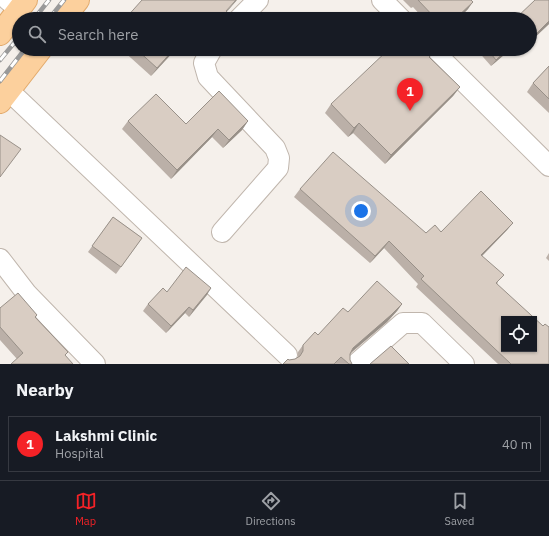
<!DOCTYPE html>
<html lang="en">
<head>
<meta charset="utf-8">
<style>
	:root { --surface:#171b24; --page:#20242c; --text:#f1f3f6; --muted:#9ea1a6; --line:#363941; --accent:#f52227 }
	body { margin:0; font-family:"IBM Plex Sans",sans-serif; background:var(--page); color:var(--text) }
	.controls { position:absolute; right:12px; bottom:12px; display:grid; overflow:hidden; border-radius:0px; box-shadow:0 1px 3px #0004 }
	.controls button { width:36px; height:36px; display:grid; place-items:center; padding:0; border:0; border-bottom:1px solid var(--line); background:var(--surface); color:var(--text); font:20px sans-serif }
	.you { position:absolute; left:361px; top:211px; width:14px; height:14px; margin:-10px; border:3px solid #fff; border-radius:50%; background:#1a73e8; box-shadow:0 0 0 6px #1a73e833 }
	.badge { display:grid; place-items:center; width:26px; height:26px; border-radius:50%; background:var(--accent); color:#fff; font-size:13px; font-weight:700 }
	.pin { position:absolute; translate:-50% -33px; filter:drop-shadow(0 1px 2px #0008) }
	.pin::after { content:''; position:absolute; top:21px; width:14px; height:12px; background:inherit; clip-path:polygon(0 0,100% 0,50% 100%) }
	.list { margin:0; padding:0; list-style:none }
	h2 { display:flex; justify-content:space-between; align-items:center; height:52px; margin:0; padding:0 16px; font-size:17px }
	h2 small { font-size:13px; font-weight:400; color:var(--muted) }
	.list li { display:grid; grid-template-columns:26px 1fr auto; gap:12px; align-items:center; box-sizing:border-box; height:56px; margin:0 8px 8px; padding:0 8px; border:1px solid var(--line); border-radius:0px }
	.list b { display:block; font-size:15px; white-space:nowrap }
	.list p { margin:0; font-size:13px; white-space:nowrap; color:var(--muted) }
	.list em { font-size:13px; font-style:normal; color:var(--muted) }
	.icon { flex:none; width:22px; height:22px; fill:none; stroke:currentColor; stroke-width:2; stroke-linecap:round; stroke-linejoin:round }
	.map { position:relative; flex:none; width:549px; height:364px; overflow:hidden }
	.search { position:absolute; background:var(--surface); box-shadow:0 1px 3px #0004; left:12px; right:12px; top:12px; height:44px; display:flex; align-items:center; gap:10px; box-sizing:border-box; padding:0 14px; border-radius:22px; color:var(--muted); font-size:15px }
	.sheet { height:116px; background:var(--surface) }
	nav { display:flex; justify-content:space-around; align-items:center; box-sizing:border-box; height:56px; border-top:1px solid var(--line); background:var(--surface); font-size:11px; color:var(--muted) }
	nav a { display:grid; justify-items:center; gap:2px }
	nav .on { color:var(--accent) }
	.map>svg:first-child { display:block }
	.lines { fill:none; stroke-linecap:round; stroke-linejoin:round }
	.street-casing { stroke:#c0b6ad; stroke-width:22 }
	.primary-casing { stroke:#e2aa6c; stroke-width:24 }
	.street { stroke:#fff; stroke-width:20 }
	.primary { stroke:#fcd09d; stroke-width:22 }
	.rail-casing { stroke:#999; stroke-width:4.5 }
	.rail { stroke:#fff; stroke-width:3; stroke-dasharray:9; stroke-linecap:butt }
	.wall { fill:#bbb0a8 }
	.shaded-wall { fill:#989088 }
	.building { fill:#d9cdc3; stroke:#989088; fill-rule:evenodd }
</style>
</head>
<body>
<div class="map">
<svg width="549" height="364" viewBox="0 0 549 364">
	<rect width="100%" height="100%" fill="#f5f0eb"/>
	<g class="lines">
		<g class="street-casing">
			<g id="street">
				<polyline points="8,0 19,9"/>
				<polyline points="382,0 401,19"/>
				<polyline points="239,19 258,0"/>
				<polyline points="212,49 204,63 208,77 275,148 279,158 278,168 222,232"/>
				<polyline points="431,49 549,166"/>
				<polyline points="9,91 287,355"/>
				<polyline points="0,259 27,294 95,364"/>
				<polyline points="356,364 403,323 422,323 464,364"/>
			</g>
		</g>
		<g class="primary-casing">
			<g id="primary">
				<polyline points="63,19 78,0"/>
				<polyline points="0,34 26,0"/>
				<polyline points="0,102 41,49"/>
			</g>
		</g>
		<use href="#street" class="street"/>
		<use href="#primary" class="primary"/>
		<g class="rail-casing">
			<g id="rail">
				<polyline points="34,19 49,0"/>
				<polyline points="49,19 64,0"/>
				<polyline points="0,60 19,37"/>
				<polyline points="0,81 25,49"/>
			</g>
		</g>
		<use href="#rail" class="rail"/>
	</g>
	<g class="wall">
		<polygon points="403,0 471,0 468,9 458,19 424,19 413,7 411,8"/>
		<polygon points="530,19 549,24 531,41 530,40"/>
		<polygon points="121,49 176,49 151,76"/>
		<polygon points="476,49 511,49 491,66"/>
		<polygon points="431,55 430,57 460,87 453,96 385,164 353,133 348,137 325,113 331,104"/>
		<polygon points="549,66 549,113 527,92 533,83"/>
		<polygon points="128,121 186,124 248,121 242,130 223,148 212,137 171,179 122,129"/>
		<polygon points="300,189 426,233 513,223 507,230 482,256 498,283 497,284 549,364 498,364 416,287 418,284 384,248 370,263 294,197"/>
		<polygon points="113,217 142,238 116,274 88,252"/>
		<polygon points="549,253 549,261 546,258"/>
		<polygon points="211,288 189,317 185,313 166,333 143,311 148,304 167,292"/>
		<polygon points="402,304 397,311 387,322 350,354 350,360 352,364 283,364 289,360 295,359 298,357 298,352 303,345 318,335 348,312"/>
		<polygon points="0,308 37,315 36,317 68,352 17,359 0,340"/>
	</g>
	<g class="shaded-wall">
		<polygon points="236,0 237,0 225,14 227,12 222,19 220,19"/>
		<polygon points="473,2 468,9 458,19 455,19"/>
		<polygon points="549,21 549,24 531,41 536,34"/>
		<polygon points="174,49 176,49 151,76 157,68"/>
		<polygon points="508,49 511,49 491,66 496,60"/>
		<polygon points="460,87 453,96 385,164 391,155"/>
		<polygon points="248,121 242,130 223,148 229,140"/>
		<polygon points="359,123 353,133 348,137 354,128"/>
		<polygon points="218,129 212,137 171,179 177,170"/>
		<polygon points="513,223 507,230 476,262 481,255"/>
		<polygon points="389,241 384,248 370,263 375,256"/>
		<polygon points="211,288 207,295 189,317 193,310"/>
		<polygon points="402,304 397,311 387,322 348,355 353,348"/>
		<polygon points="189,307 185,313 166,333 171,326"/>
	</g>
	<g class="building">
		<polygon points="142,0 236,0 226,11 227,12 220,19 125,19"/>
		<polygon points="418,0 471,0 473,2 455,19 436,19"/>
		<polygon points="535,0 549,0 549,21 536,34 531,29 530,29 530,19 515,19"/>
		<polygon points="136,49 174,49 157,68"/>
		<polygon points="389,49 426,49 431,55 429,57 460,87 391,155 359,123 354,128 331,104"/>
		<polygon points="487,49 508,49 496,60"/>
		<polygon points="549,66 549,99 533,83"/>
		<polygon points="219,91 248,121 229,140 218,129 177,170 128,121 156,94 186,124"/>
		<polygon points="0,135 21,149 0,177"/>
		<path d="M333,152L426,233L435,225L441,232L481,191L513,223L481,255L504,275L496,283L543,326L545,324L549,327V364H511L421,279L424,276L389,241L375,256L300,189ZM504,319H534V349H504Z"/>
		<polygon points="113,217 142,238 121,267 92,246"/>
		<polygon points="186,267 211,288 193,310 189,307 171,326 148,304 163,288 167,292"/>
		<polygon points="377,281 402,304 391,315 353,348 350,354 350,360 352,364 349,364 341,357 334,364 283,364 288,359 289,360 295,359 300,356 303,351 303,345 315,332 318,335 343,308 348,312"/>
		<polygon points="18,293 37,315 35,317 68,352 65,355 73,364 11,364 23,353 0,327 0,308"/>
		<polygon points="391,346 409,364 370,364"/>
	</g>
</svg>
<div class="controls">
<button><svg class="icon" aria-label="locate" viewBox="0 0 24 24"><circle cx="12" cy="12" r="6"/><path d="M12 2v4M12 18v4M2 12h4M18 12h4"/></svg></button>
</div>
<div class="you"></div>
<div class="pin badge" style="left:410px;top:111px">1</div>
<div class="search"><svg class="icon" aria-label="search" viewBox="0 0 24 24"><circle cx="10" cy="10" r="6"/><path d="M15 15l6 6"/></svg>Search here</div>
</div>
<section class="sheet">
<h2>Nearby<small></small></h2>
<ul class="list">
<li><span class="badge">1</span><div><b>Lakshmi Clinic</b><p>Hospital</p></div><em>40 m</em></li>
</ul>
</section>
<nav>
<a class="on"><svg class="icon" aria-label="map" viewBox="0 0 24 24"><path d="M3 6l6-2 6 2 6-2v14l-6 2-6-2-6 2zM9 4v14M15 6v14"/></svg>Map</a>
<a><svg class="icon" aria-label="directions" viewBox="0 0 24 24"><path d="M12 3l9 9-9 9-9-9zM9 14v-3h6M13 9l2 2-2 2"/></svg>Directions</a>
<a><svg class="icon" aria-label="saved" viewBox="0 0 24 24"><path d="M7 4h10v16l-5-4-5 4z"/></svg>Saved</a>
</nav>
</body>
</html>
